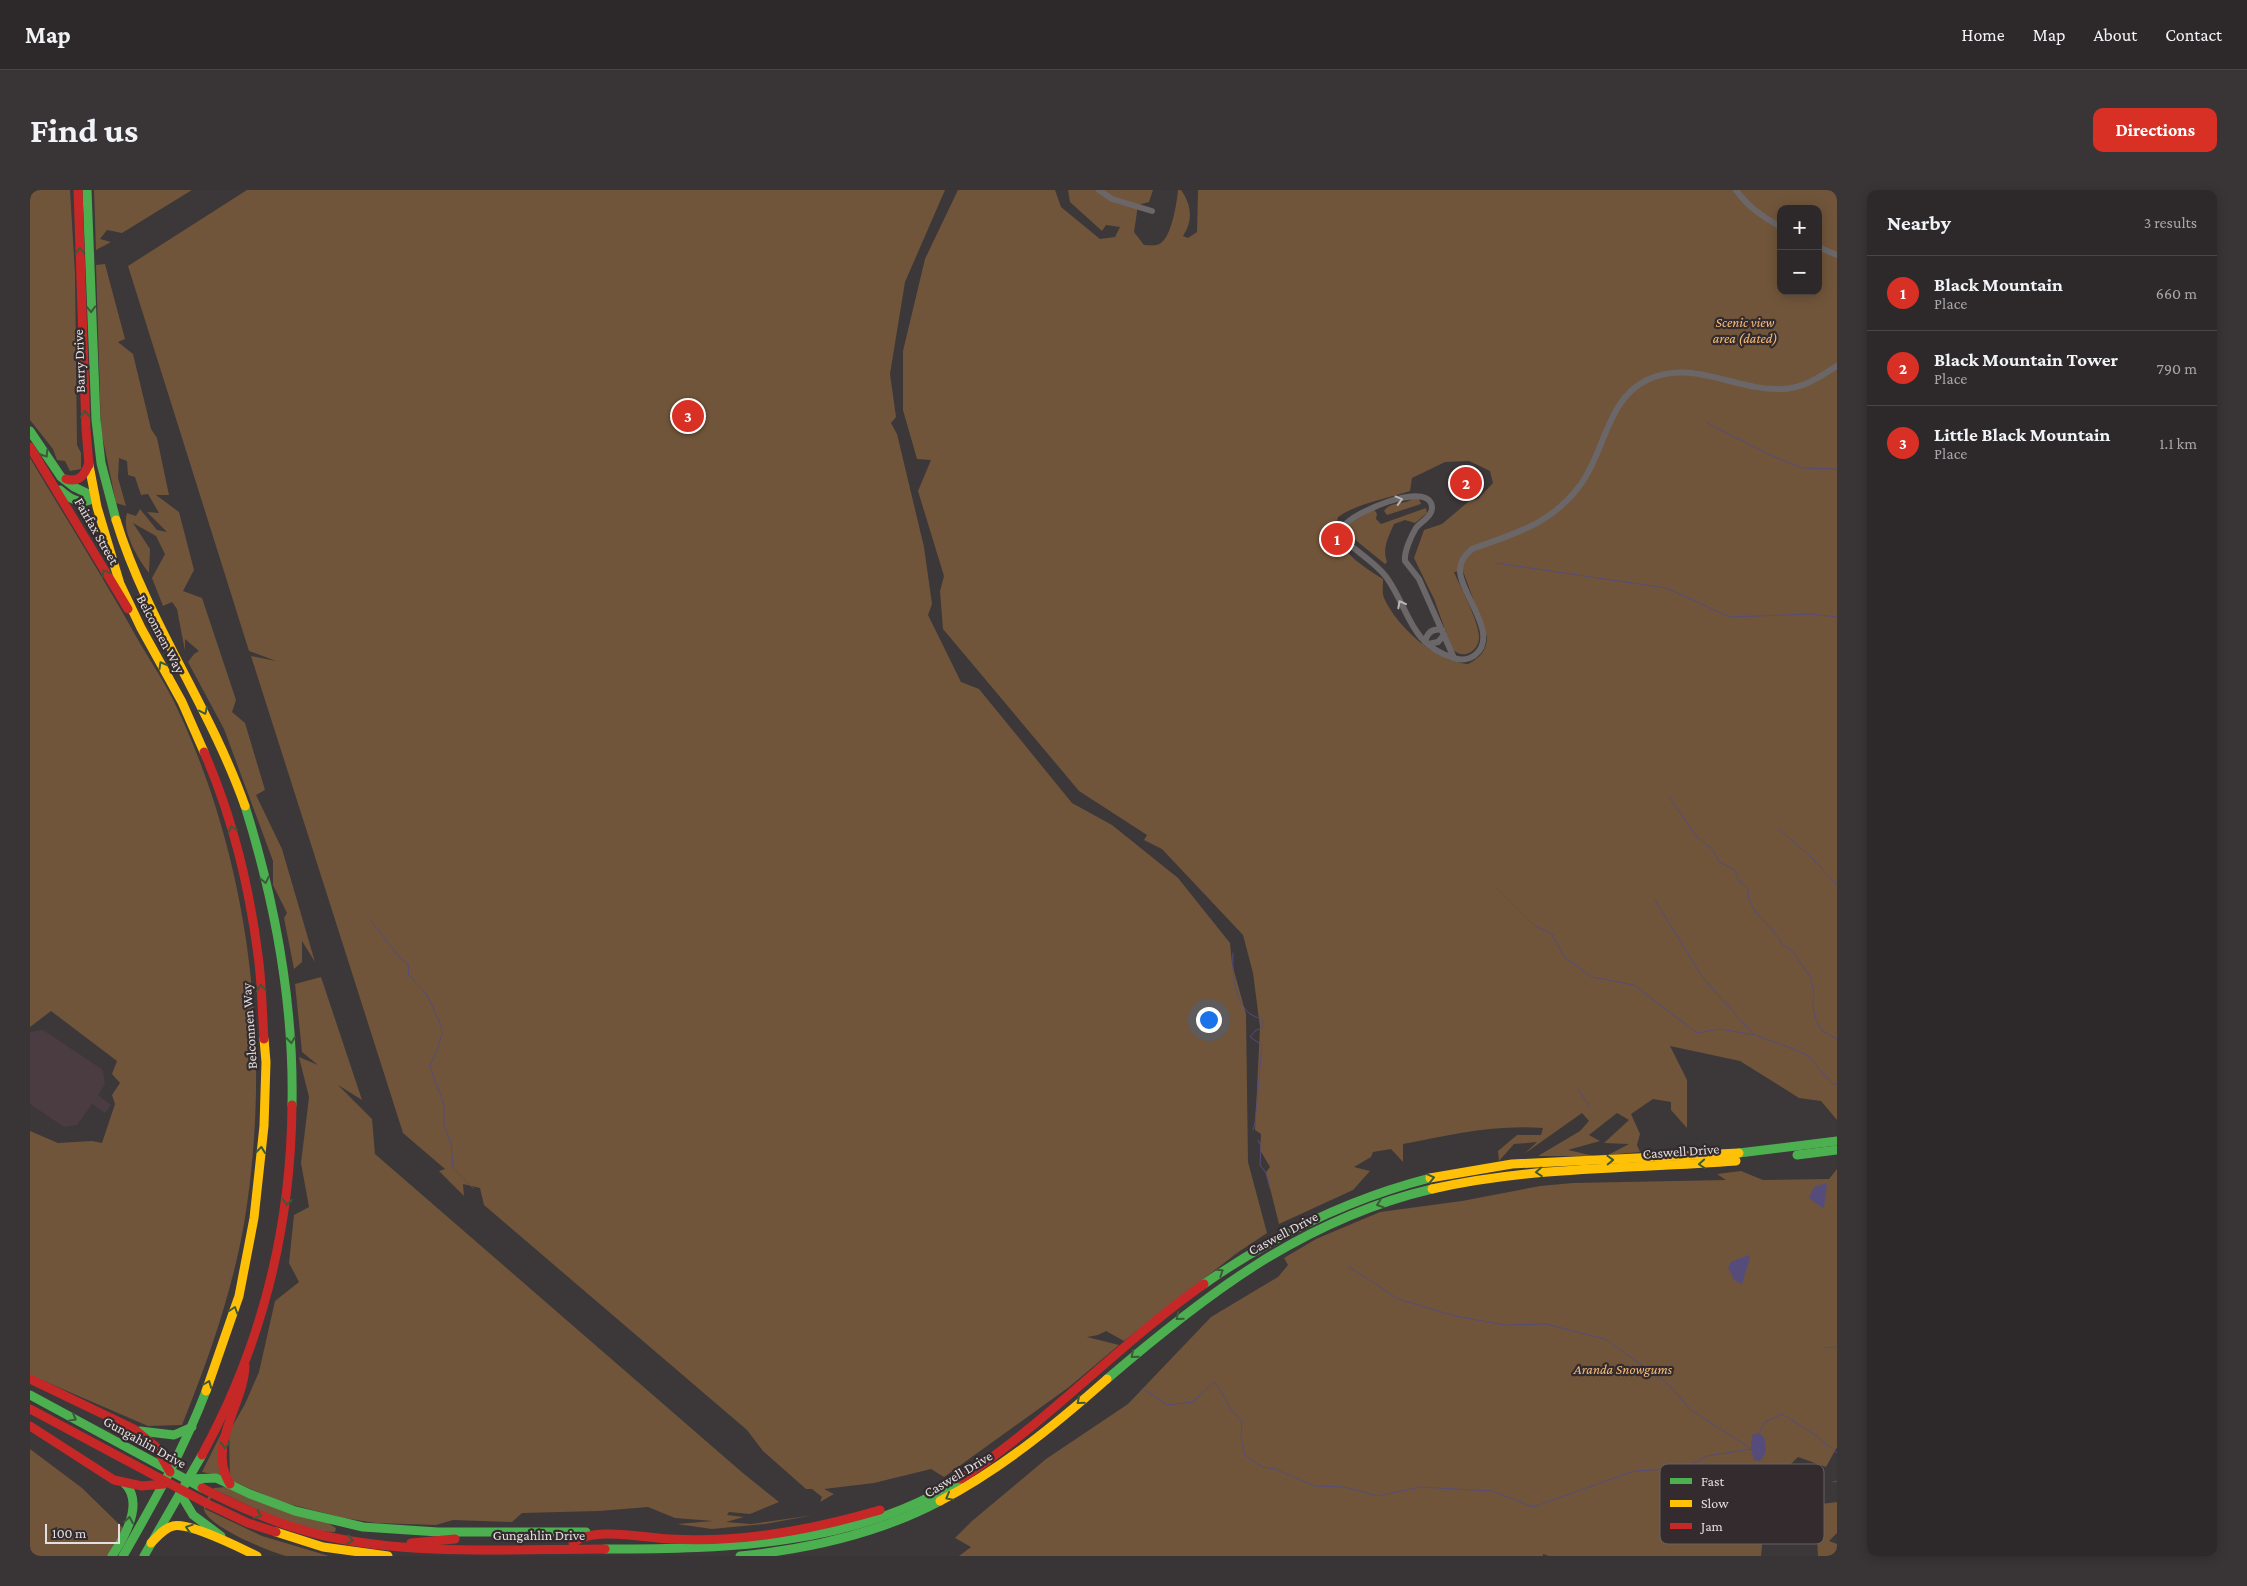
<!DOCTYPE html>
<html lang="en">
<head>
<meta charset="utf-8">
<style>
	:root { --surface:#2d292b; --page:#393537; --text:#f1f3f6; --muted:#a7a6a9; --line:#484547; --accent:#d93025 }
	body { margin:0; font-family:"Crimson Pro",serif; background:var(--page); color:var(--text) }
	.controls { position:absolute; right:15px; top:15px; display:grid; overflow:hidden; border-radius:10px; box-shadow:0 2px 12px #0003 }
	.controls button { width:45px; height:45px; display:grid; place-items:center; padding:0; border:0; border-bottom:1px solid var(--line); background:var(--surface); color:var(--text); font:25px sans-serif }
	.scale { position:absolute; left:15px; bottom:12px; width:75px; box-sizing:border-box; padding-left:5px; border:2px solid #e3dedf; border-top:0; font-size:14px; line-height:18px; white-space:nowrap; color:#e3dedf; -webkit-text-stroke:4px #332b2d; paint-order:stroke }
	.you { position:absolute; left:1178px; top:829px; width:18px; height:18px; margin:-12px; border:4px solid #fff; border-radius:50%; background:#1a73e8; box-shadow:0 0 0 8px #1a73e833 }
	.badge { display:grid; place-items:center; width:32px; height:32px; border-radius:50%; background:var(--accent); color:#fff; font-size:16px; font-weight:700 }
	.pin { position:absolute; translate:-50% -50%; border:2px solid #fff; box-shadow:0 1px 5px #0006 }
	.list { margin:0; padding:0; list-style:none }
	h2 { display:flex; justify-content:space-between; align-items:center; height:65px; margin:0; padding:0 20px; font-size:21px }
	h2 small { font-size:16px; font-weight:400; color:var(--muted) }
	.list li { display:grid; grid-template-columns:32px 1fr auto; gap:15px; align-items:center; box-sizing:border-box; height:75px; padding:0 20px; border-top:1px solid var(--line) }
	.list b { display:block; font-size:19px; white-space:nowrap }
	.list p { margin:0; font-size:16px; white-space:nowrap; color:var(--muted) }
	.list em { font-size:16px; font-style:normal; color:var(--muted) }
	.map { position:relative; flex:none; width:1807px; height:1366px; overflow:hidden; border-radius:10px }
	header { display:flex; align-items:center; gap:30px; box-sizing:border-box; height:70px; padding:0 25px; background:var(--surface); border-bottom:1px solid var(--line) }
	header strong { font-size:24px }
	nav { display:flex; gap:28px; margin-inline-start:auto; font-size:18px }
	.intro { display:flex; align-items:center; justify-content:space-between; box-sizing:border-box; height:120px; padding:0 30px }
	h1 { margin:0; font-size:35px }
	.button { padding:12px 22px; border-radius:10px; background:var(--accent); color:#fff; font-size:18px; font-weight:700 }
	main { display:flex; gap:30px; padding:0 30px }
	aside { flex:1; background:var(--surface); border-radius:10px; box-shadow:0 2px 12px #0003 }
	.map>svg:first-child { display:block }
	.built { fill:#4b3c41 }
	.green { fill:#70553a; fill-rule:evenodd }
	.water { fill:#564c7b }
	.lines { fill:none; stroke-linecap:round; stroke-linejoin:round }
	.stream { stroke:#564c7b; stroke-width:1 }
	.street { stroke:#6b6768; stroke-width:6 }
	.fast { stroke:#4caf50; stroke-width:9 }
	.slow { stroke:#ffc107; stroke-width:9 }
	.jam { stroke:#c62828; stroke-width:9 }
	.oneway { stroke:#3c5939 }
	.oneway2 { stroke:#b9b4b5 }
	.labels { text-anchor:middle; dominant-baseline:central; stroke-width:4.5; stroke-linejoin:round; paint-order:stroke }
	.park-label { font-size:14px; font-style:italic; fill:#fbbc77; stroke:#332b2d }
	.street-label { font-size:14px; fill:#e3dedf; stroke:#332b2d }
	.key { fill:#332b2d; stroke:#686162; stroke-width:1 }
	.key-label { font-size:14px; fill:#e3dedf }
</style>
</head>
<body>
<header>
<strong>Map</strong>
<nav><a>Home</a><a>Map</a><a>About</a><a>Contact</a></nav>
</header>
<div class="intro"><h1>Find us</h1><a class="button">Directions</a></div>
<main>
<div class="map">
<svg width="1807" height="1366" viewBox="0 0 1807 1366">
	<rect width="100%" height="100%" fill="#3c3739"/>
	<polygon class="built" points="13,840 73,880 75,894 68,905 81,915 75,923 62,914 47,935 34,937 0,914 0,842"/>
	<g class="green">
		<polygon points="0,0 40,0 45,83 47,255 51,263 51,279 40,281 35,271 27,270 23,259 0,230"/>
		<polygon points="64,0 162,0 92,43 77,40 70,49 81,52 66,60"/>
		<polygon points="217,0 915,0 875,92 860,184 866,227 861,233 867,244 894,357 902,414 898,425 931,492 949,499 1042,613 1082,635 1148,688 1200,753 1202,774 1216,824 1218,972 1237,1043 1207,1063 1094,1151 1076,1141 1068,1145 1057,1147 1089,1155 1039,1197 914,1287 901,1279 844,1293 794,1299 804,1304 790,1312 792,1307 782,1299 776,1299 733,1261 717,1240 454,1015 450,998 433,994 434,1006 409,981 415,979 373,943 221,466 246,471 219,461 98,76"/>
		<path d="M928,0H1025L1031,17L1070,49L1085,47L1090,37L1076,35L1072,41L1040,12L1038,0H1123L1119,12L1108,15L1104,42L1114,55C1120,55 1128,57 1133,51C1142,42 1147,12 1148,0H1151C1162,15 1163,31 1153,46L1158,48L1167,42L1168,0H1807V930L1791,911L1769,908L1710,871L1640,856L1657,890V938L1641,920V912L1623,909L1601,924L1610,944L1607,955L1610,962L1578,965L1599,954L1574,953L1599,930L1587,923L1559,945L1570,951L1538,960L1564,966H1508L1550,941L1559,931L1552,923L1494,964L1507,952L1484,954L1469,971L1468,961L1487,945H1511L1513,938C1466,934 1418,945 1373,954V972L1361,959L1343,962L1341,967L1324,977L1340,981L1323,1000L1249,1034L1236,982L1240,977L1230,960L1231,944L1225,940L1230,837L1223,783L1213,745L1132,659L1114,650L1117,645L1049,601L913,439L910,401L914,386L888,301L901,270L887,269L873,220V161L895,69ZM1751,19H1788V101H1751ZM1439,271L1460,281L1463,293L1448,309L1438,312L1412,334L1394,340L1384,368L1404,409L1422,459C1426,463 1431,465 1436,464C1444,463 1450,453 1449,446C1448,430 1431,398 1424,382L1433,381L1457,447C1457,460 1450,468 1438,474C1406,472 1367,437 1354,408C1352,403 1353,395 1353,389C1331,375 1300,357 1308,327C1328,313 1356,309 1380,301L1382,288L1415,272Z"/>
		<path d="M75,74L95,149L88,152L103,164L121,239L127,248L139,305H126L149,322L164,380L153,401L172,408L206,510L202,522L215,533L235,600L226,605L252,659L285,772L272,751V772L264,779L254,728L257,723L243,695V671L194,539L158,472L164,464L169,461L155,449V461L147,419L142,412L133,416L122,388L135,364L126,346L103,333L120,359L119,383C108,369 91,341 97,323L106,326L110,319L127,340L137,342L117,322L129,323L118,304L111,305L105,287L98,285L97,271L89,268L88,288L96,316L86,313L71,240L66,75Z"/>
		<path d="M0,268C37,330 76,392 111,455C123,475 137,496 147,518C220,672 242,860 215,1028C203,1100 179,1168 152,1235L118,1236L0,1185V941L28,953L62,951L72,953L85,914L82,905L90,893L82,884L87,871L21,821L0,837Z"/>
		<path d="M1382,309H1389L1391,314L1357,325L1354,321C1361,311 1374,315 1382,309Z"/>
		<path d="M1396,318L1397,323L1385,333L1375,330L1364,334C1358,348 1352,358 1357,372L1355,374L1323,348L1321,352L1318,347L1319,334L1344,319L1347,324L1346,329L1351,334Z"/>
		<polygon points="291,787 332,910 308,895 342,929 345,964 714,1284 749,1312 720,1324 699,1322 697,1325 714,1327 696,1332 721,1334 784,1325 735,1334 682,1339 647,1334 683,1331 645,1328 618,1317 569,1321 492,1323 482,1332 423,1330 406,1335 346,1333 314,1328 251,1312 200,1290 199,1242 215,1214 229,1182 245,1111 269,1092 259,1073 264,1025 279,1017 271,973 279,907 269,867 288,875 272,862 265,794"/>
		<polygon points="1807,979 1807,1257 1796,1277 1768,1267 1738,1297 1731,1366 1519,1366 1513,1364 1513,1366 929,1366 941,1357 925,1348 942,1331 1016,1269 1098,1214 1181,1127 1248,1087 1258,1075 1254,1068 1286,1049 1350,1022 1432,1011 1510,996 1543,993 1696,990 1687,984 1711,981 1733,990 1799,989"/>
		<polygon points="191,1244 192,1286 172,1282"/>
		<polygon points="0,1259 52,1298 94,1339 78,1366 0,1366"/>
		<path d="M196,1297L298,1333L306,1338L305,1342C268,1342 219,1315 185,1300L175,1319L232,1346L299,1366C286,1366 269,1366 256,1366C240,1362 176,1336 174,1319C173,1312 181,1304 184,1298Z"/>
		<polygon points="1807,1312 1807,1343 1799,1351 1807,1354 1807,1366 1788,1366 1787,1349 1790,1339 1775,1316"/>
	</g>
	<g class="water">
		<polygon points="1797,993 1794,1018 1791,1017 1779,1008 1784,997"/>
		<polygon points="1718,1065 1720,1068 1712,1094 1704,1090 1698,1077 1701,1072"/>
		<path d="M1729,1243L1734,1247C1736,1256 1738,1264 1730,1271L1724,1270L1721,1259L1722,1245Z"/>
	</g>
	<g class="lines">
		<g class="stream">
			<polyline points="1677,233 1742,266 1772,278 1807,279"/>
			<polyline points="1466,373 1636,398 1700,427 1781,424 1807,427"/>
			<path d="M1639,607L1667,647L1683,660L1689,672L1705,680L1708,690L1718,699C1716,722 1745,736 1752,755L1761,759L1781,788L1784,804L1783,816L1785,827L1791,840L1807,849"/>
			<polyline points="1750,640 1781,667 1807,695"/>
			<polyline points="1465,696 1505,736 1522,744 1534,767 1562,787 1604,795 1667,843 1690,839 1725,845 1763,859 1777,865 1803,894 1807,894"/>
			<polyline points="1625,710 1673,788 1723,844"/>
			<polyline points="341,731 370,768 379,775 378,784 397,805 411,835 412,843 409,855 400,876 414,915 414,935 421,953 423,978 443,998"/>
			<path d="M1203,763C1202,781 1204,810 1219,823C1223,826 1228,828 1233,830V837L1225,841L1220,847L1232,855L1225,933L1223,940"/>
			<polyline points="1548,900 1560,917"/>
			<polyline points="1228,950 1231,956 1230,975 1236,983 1240,998"/>
			<polyline points="1318,1076 1368,1109 1425,1126 1475,1135 1516,1134 1575,1149 1638,1194 1661,1220 1720,1258"/>
			<polyline points="1793,1158 1807,1157"/>
			<path d="M1112,1198L1137,1215L1163,1212L1184,1192C1197,1207 1195,1217 1212,1230L1211,1248L1215,1265L1232,1277L1245,1279L1285,1296L1314,1297L1348,1306L1390,1297L1462,1301L1503,1317L1604,1281L1641,1279L1660,1275L1677,1266L1721,1259"/>
			<polyline points="1729,1243 1735,1232 1752,1224 1784,1244 1807,1263"/>
			<polyline points="1803,1292 1807,1291"/>
		</g>
		<g class="street">
			<polyline points="1069,0 1082,9 1122,21"/>
			<path d="M1706,0C1718,17 1733,27 1751,37"/>
			<polyline points="1788,57 1807,65"/>
			<path d="M1395,452C1397,443 1402,438 1412,440"/>
			<polyline points="1398,454 1408,452 1414,445"/>
			<path d="M1424,468L1389,389L1375,371C1374,362 1381,346 1386,338C1391,331 1406,325 1401,313C1392,293 1324,322 1314,336L1315,347L1318,353C1330,364 1348,375 1357,388C1380,421 1379,453 1423,468C1430,470 1439,470 1445,465C1470,445 1431,405 1430,381C1430,371 1435,365 1442,359C1486,343 1522,334 1551,294C1575,261 1577,209 1617,190C1662,168 1706,201 1751,199C1772,199 1790,187 1807,176"/>
		</g>
		<g class="fast">
			<polyline points="57,0 66,230 71,273 86,330"/>
			<path d="M0,241L31,287L44,297L65,307C52,316 41,310 30,300"/>
			<path d="M215,616C245,712 264,814 262,915"/>
			<polyline points="1709,963 1807,951"/>
			<polyline points="1767,965 1807,960"/>
			<path d="M1174,1094C1243,1046 1318,1009 1400,988"/>
			<path d="M1077,1189C1175,1105 1273,1029 1402,999"/>
			<polyline points="0,1205 172,1298"/>
			<polyline points="110,1241 144,1245 162,1237"/>
			<polyline points="158,1289 186,1288 220,1304 265,1321 333,1337 408,1342 556,1342"/>
			<polyline points="150,1303 163,1325 191,1346"/>
			<path d="M575,1359C695,1359 827,1356 931,1289"/>
			<path d="M82,1366C94,1348 115,1312 94,1293"/>
			<path d="M93,1366C124,1312 154,1259 176,1201"/>
			<polyline points="114,1366 172,1265"/>
			<path d="M710,1366C779,1359 848,1344 910,1311"/>
		</g>
		<g class="slow">
			<polyline points="59,275 67,317 90,394 111,438 152,512 174,562"/>
			<path d="M86,330C117,431 180,517 215,616"/>
			<polyline points="1400,988 1482,974 1709,963"/>
			<path d="M1402,999C1502,976 1604,979 1706,971"/>
			<polyline points="176,1201 209,1106 224,1028 234,936 236,872 234,849"/>
			<path d="M910,1311C971,1279 1025,1235 1077,1189"/>
			<polyline points="246,1342 293,1357 358,1366"/>
			<path d="M121,1353C127,1347 134,1338 143,1336C160,1332 210,1358 227,1366"/>
		</g>
		<g class="jam">
			<polyline points="48,0 56,239 59,275"/>
			<polyline points="0,257 98,419"/>
			<path d="M36,289C49,293 55,285 59,273"/>
			<path d="M174,562C202,626 219,695 228,765C232,793 232,821 234,849"/>
			<polyline points="0,1189 104,1239 126,1257 140,1282"/>
			<polyline points="0,1219 178,1314 218,1333 246,1342"/>
			<polyline points="0,1236 84,1290 112,1296 134,1294"/>
			<path d="M172,1265C231,1157 261,1038 262,915"/>
			<path d="M931,1289C1018,1232 1089,1154 1174,1094"/>
			<path d="M200,1294C176,1256 214,1214 215,1176"/>
			<path d="M172,1298C210,1318 249,1335 291,1345C381,1366 483,1359 575,1359"/>
			<polyline points="381,1353 425,1349"/>
			<path d="M543,1353C563,1336 615,1348 640,1349C712,1353 781,1340 850,1320"/>
		</g>
	</g>
	<defs><path id="oneway-chevron" d="M-2-3.5L2.5 0L-2 3.5" fill="none" stroke-width="1.6" stroke-linecap="round" stroke-linejoin="round" transform="scale(1.25)"/></defs>
	<g class="oneway">
		<use href="#oneway-chevron" transform="translate(50 61) rotate(-92)"/>
		<use href="#oneway-chevron" transform="translate(61 119) rotate(88)"/>
		<use href="#oneway-chevron" transform="translate(55 224) rotate(-92)"/>
		<use href="#oneway-chevron" transform="translate(15 264) rotate(57)"/>
		<use href="#oneway-chevron" transform="translate(75 383) rotate(-121)"/>
		<use href="#oneway-chevron" transform="translate(132 475) rotate(-119)"/>
		<use href="#oneway-chevron" transform="translate(174 521) rotate(65)"/>
		<use href="#oneway-chevron" transform="translate(202 639) rotate(-108)"/>
		<use href="#oneway-chevron" transform="translate(235 690) rotate(78)"/>
		<use href="#oneway-chevron" transform="translate(231 798) rotate(-94)"/>
		<use href="#oneway-chevron" transform="translate(261 850) rotate(83)"/>
		<use href="#oneway-chevron" transform="translate(231 960) rotate(-84)"/>
		<use href="#oneway-chevron" transform="translate(1580 970) rotate(-2)"/>
		<use href="#oneway-chevron" transform="translate(1672 974) rotate(176)"/>
		<use href="#oneway-chevron" transform="translate(1509 982) rotate(176)"/>
		<use href="#oneway-chevron" transform="translate(1401 988) rotate(-13)"/>
		<use href="#oneway-chevron" transform="translate(257 1012) rotate(97)"/>
		<use href="#oneway-chevron" transform="translate(1350 1014) rotate(161)"/>
		<use href="#oneway-chevron" transform="translate(1190 1082) rotate(-34)"/>
		<use href="#oneway-chevron" transform="translate(204 1120) rotate(-72)"/>
		<use href="#oneway-chevron" transform="translate(1149 1127) rotate(141)"/>
		<use href="#oneway-chevron" transform="translate(1104 1165) rotate(140)"/>
		<use href="#oneway-chevron" transform="translate(178 1194) rotate(-69)"/>
		<use href="#oneway-chevron" transform="translate(1050 1211) rotate(140)"/>
		<use href="#oneway-chevron" transform="translate(43 1228) rotate(29)"/>
		<use href="#oneway-chevron" transform="translate(195 1255) rotate(92)"/>
		<use href="#oneway-chevron" transform="translate(919 1307) rotate(151)"/>
		<use href="#oneway-chevron" transform="translate(228 1325) rotate(23)"/>
		<use href="#oneway-chevron" transform="translate(99 1330) rotate(-81)"/>
		<use href="#oneway-chevron" transform="translate(159 1338) rotate(-162)"/>
		<use href="#oneway-chevron" transform="translate(320 1350) rotate(9)"/>
	</g>
	<g class="oneway2">
		<use href="#oneway-chevron" transform="translate(1369 310) rotate(-15)"/>
		<use href="#oneway-chevron" transform="translate(1371 414) rotate(-118)"/>
	</g>
	<g class="labels">
		<g class="park-label">
			<text x="1715" y="132">Scenic view<tspan x="1715" dy="16">area (dated)</tspan></text>
			<text x="1593" y="1179">Aranda Snowgums</text>
		</g>
		<g class="street-label">
			<text transform="translate(49 171) rotate(-92)">Barry Drive</text>
			<text transform="translate(67 341) rotate(60)">Fairfax Street</text>
			<text transform="translate(131 444) rotate(62)">Belconnen Way</text>
			<text transform="translate(219 836) rotate(-94)">Belconnen Way</text>
			<text transform="translate(1651 961) rotate(-4)">Caswell Drive</text>
			<text transform="translate(1253 1043) rotate(-28)">Caswell Drive</text>
			<text transform="translate(115 1252) rotate(29)">Gungahlin Drive</text>
			<text transform="translate(928 1284) rotate(-31)">Caswell Drive</text>
			<text x="509" y="1345">Gungahlin Drive</text>
		</g>
	</g>
	<rect x="1630" y="1274" width="164" height="80" rx="8" class="key"/>
	<rect x="1640" y="1288" width="22" height="6" fill="#4caf50"/>
	<rect x="1640" y="1310" width="22" height="7" fill="#ffc107"/>
	<rect x="1640" y="1333" width="22" height="6" fill="#c62828"/>
	<g class="key-label">
		<text x="1671" y="1296">Fast</text>
		<text x="1671" y="1318">Slow</text>
		<text x="1671" y="1341">Jam</text>
	</g>
</svg>
<div class="controls">
<button>+</button>
<button>−</button>
</div>
<div class="scale">100 m</div>
<div class="you"></div>
<div class="pin badge" style="left:1307px;top:349px">1</div>
<div class="pin badge" style="left:1436px;top:293px">2</div>
<div class="pin badge" style="left:658px;top:226px">3</div>
</div>
<aside>
<h2>Nearby<small>3 results</small></h2>
<ul class="list">
<li><span class="badge">1</span><div><b>Black Mountain</b><p>Place</p></div><em>660 m</em></li>
<li><span class="badge">2</span><div><b>Black Mountain Tower</b><p>Place</p></div><em>790 m</em></li>
<li><span class="badge">3</span><div><b>Little Black Mountain</b><p>Place</p></div><em>1.1 km</em></li>
</ul>
</aside>
</main>
</body>
</html>
